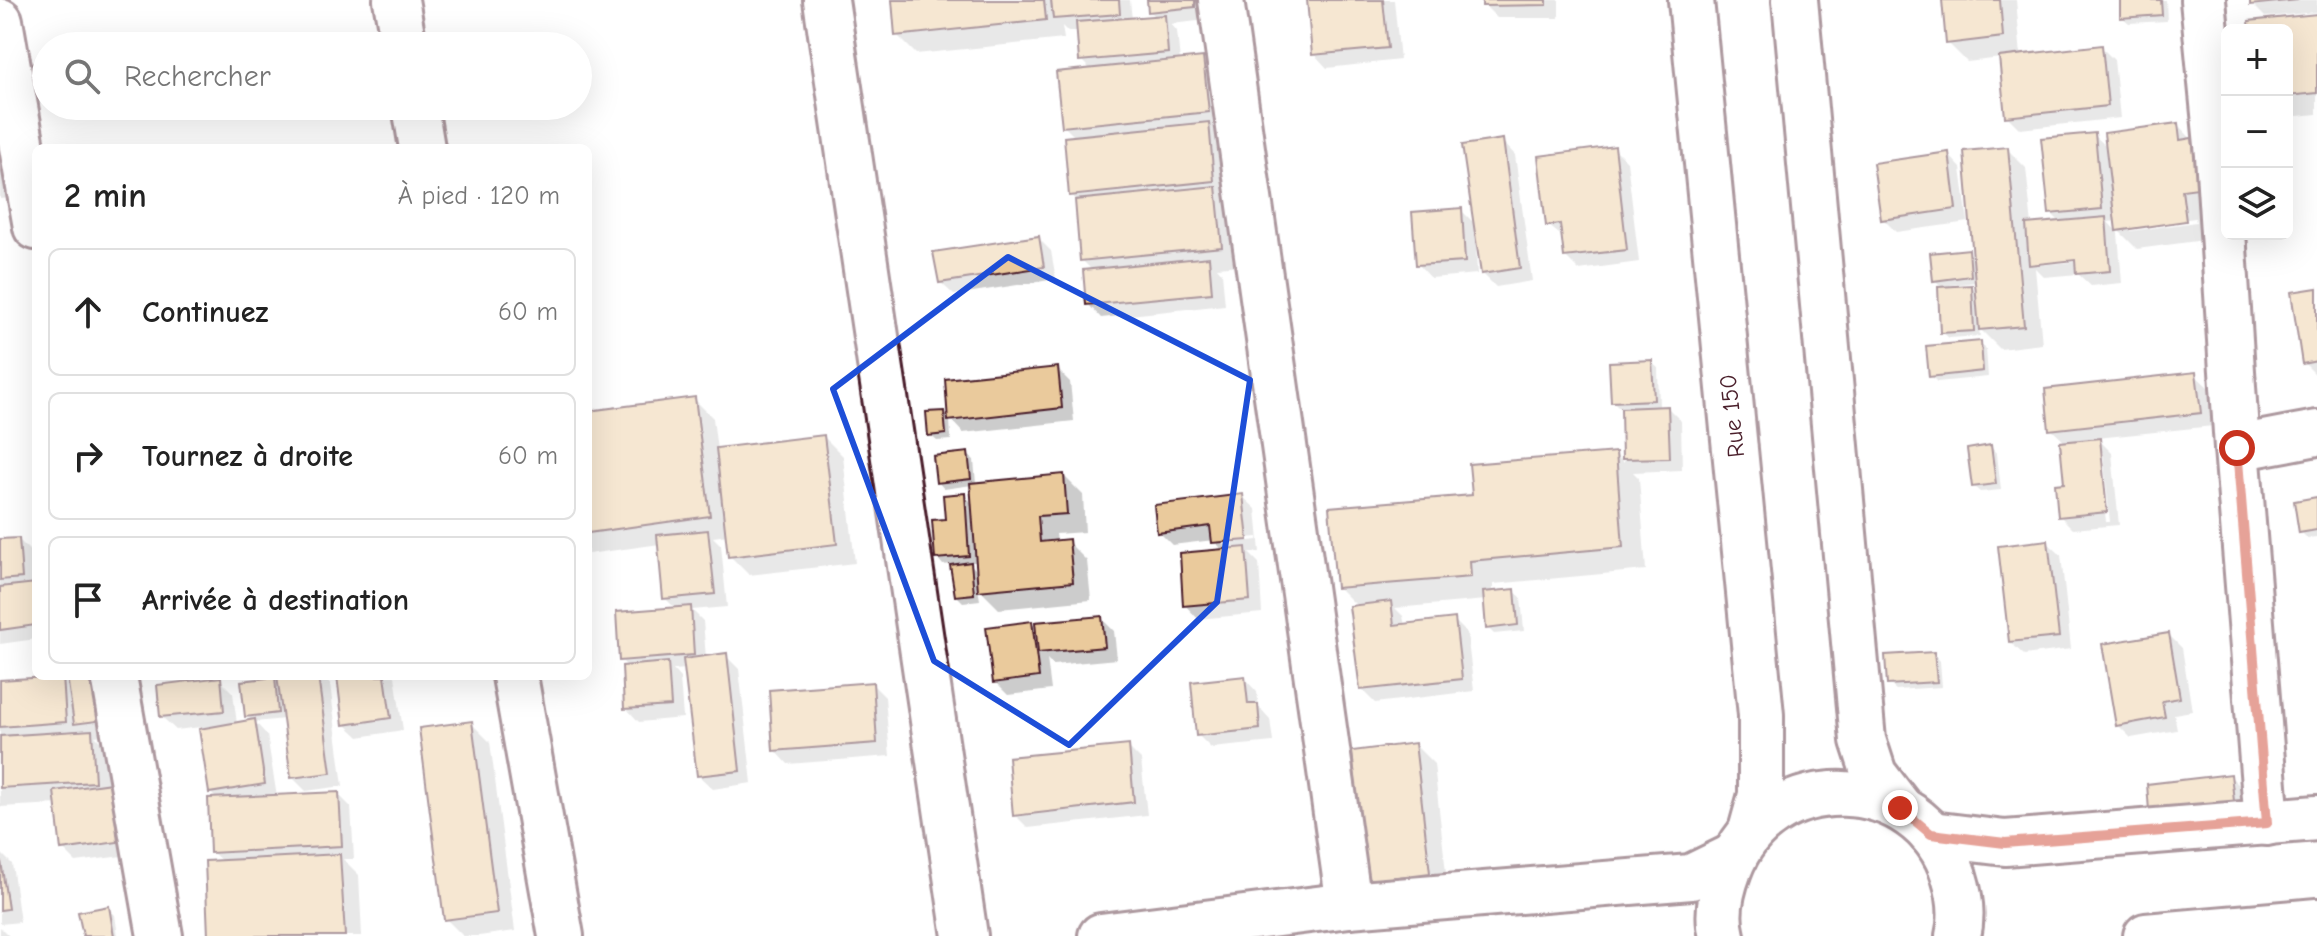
<!DOCTYPE html>
<html lang="fr">
<head>
<meta charset="utf-8">
<style>
	:root { --surface:#fff; --page:#f2f2f2; --text:#222; --muted:#767676; --line:#e0e0e0 }
	body { margin:0; font-family:"Comic Neue",sans-serif; background:var(--page); color:var(--text) }
	.controls { position:absolute; right:24px; top:24px; display:grid; overflow:hidden; border-radius:12px; box-shadow:0 8px 32px #0002 }
	.controls button { width:72px; height:72px; display:grid; place-items:center; padding:0; border:0; border-bottom:2px solid var(--line); background:var(--surface); color:var(--text); font:40px sans-serif }
	.stop { position:absolute; width:24px; height:24px; margin:-18px; border:6px solid #c8321e; border-radius:50%; background:#fff }
	.stop.end { background:#c8321e; border-color:#fff; box-shadow:0 2px 8px #0008 }
	.list { margin:0; padding:0; list-style:none }
	h2 { display:flex; justify-content:space-between; align-items:center; height:104px; margin:0; padding:0 32px; font-size:34px }
	h2 small { font-size:26px; font-weight:400; color:var(--muted) }
	.list li { display:grid; grid-template-columns:52px 1fr auto; gap:24px; align-items:center; box-sizing:border-box; height:128px; margin:0 16px 16px; padding:0 16px; border:2px solid var(--line); border-radius:12px }
	.list b { display:block; font-size:30px; white-space:nowrap }
	.list em { font-size:26px; font-style:normal; color:var(--muted) }
	.icon { flex:none; width:44px; height:44px; fill:none; stroke:currentColor; stroke-width:2; stroke-linecap:round; stroke-linejoin:round }
	.map { position:relative; flex:none; width:2317px; height:936px; overflow:hidden }
	.search { position:absolute; background:var(--surface); box-shadow:0 8px 32px #0002; left:32px; top:32px; width:560px; height:88px; display:flex; align-items:center; gap:20px; box-sizing:border-box; padding:0 28px; border-radius:44px; color:var(--muted); font-size:30px }
	.panel { position:absolute; background:var(--surface); box-shadow:0 8px 32px #0002; left:32px; top:144px; width:560px; height:536px; border-radius:12px }
	.map>svg:first-child { display:block }
	.shadow { fill:#0003; fill-rule:evenodd }
	.building { fill:#eaca9c; stroke:#4a1f2b; stroke-width:2 }
	.lines { fill:none; stroke-linecap:round; stroke-linejoin:round }
	.street-casing { stroke:#4a1f2b; stroke-width:50 }
	.secondary-casing { stroke:#4a1f2b; stroke-width:50 }
	.street { stroke:#fff; stroke-width:44 }
	.secondary { stroke:#fff; stroke-width:44 }
	.route { stroke:#c8321e; stroke-width:10 }
	.marked { fill:none; stroke:#1d4ed8; stroke-width:6; stroke-linejoin:round }
	.labels { text-anchor:middle; dominant-baseline:central; stroke-width:6; stroke-linejoin:round; paint-order:stroke }
	.street-label { font-size:24px; fill:#4a1f2b; stroke:#fff }
</style>
</head>
<body>
<div class="map">
<svg width="2317" height="936" viewBox="0 0 2317 936">
	<rect width="100%" height="100%" fill="#fff"/>
	<filter id="ink" filterUnits="userSpaceOnUse"><feTurbulence type="fractalNoise" baseFrequency=".0125" numOctaves="2"/><feDisplacementMap in="SourceGraphic" scale="16" xChannelSelector="R" yChannelSelector="G"/><feConvolveMatrix kernelMatrix="1 2 1 2 8 2 1 2 1" color-interpolation-filters="sRGB"/></filter>
	<g filter="url(#ink)">
		<g class="shadow">
			<polygon points="894,0 1130,0 1132,20 1156,18 1150,12 1149,0 1206,0 1207,20 1171,24 1177,31 1180,61 1202,59 1222,78 1227,131 1216,132 1227,143 1240,265 1217,267 1222,273 1225,305 1101,318 1088,304 1093,271 1082,260 1077,201 1071,195 1076,138 1064,126 1091,70 1081,60 1079,31 1068,32 1062,26 1064,39 916,54 897,35"/>
			<polygon points="1309,0 1394,0 1400,60 1327,68 1314,54"/>
			<polygon points="1484,0 1559,0 1559,18 1497,18 1484,5"/>
			<polygon points="1944,0 2016,0 2021,56 2101,47 2114,60 2120,118 2020,129 2007,116 2001,58 1967,62 1948,43"/>
			<polygon points="2122,0 2166,0 2167,21 2129,23 2122,17"/>
			<polygon points="2252,0 2317,0 2317,12 2265,17 2252,4"/>
			<polygon points="2317,16 2317,114 2287,117 2287,30 2252,30"/>
			<path d="M2178,125L2211,159L2204,240L2137,249L2118,230L2117,221L2108,222L2118,233L2122,283L2091,286L2078,274L2044,277L2035,268L2042,344L2000,349L1979,328L1980,336L1949,338L1942,332L1944,289L1935,280L1968,251L1975,259L2007,149L2026,168L2032,226L2061,223L2051,213L2094,135L2108,148ZM2195,218L2196,222L2131,231V227ZM2085,257V261L2040,265V261ZM1977,282L1978,294L1971,287L1951,288L1950,285Z"/>
			<polygon points="0,128 30,196 0,199"/>
			<polygon points="1502,141 1515,155 1532,281 1496,287 1482,273 1479,247 1476,248 1477,274 1431,278 1418,264 1461,210 1476,225"/>
			<polygon points="1614,148 1627,161 1639,262 1579,270 1566,257 1564,238 1548,225"/>
			<polygon points="1948,154 1961,168 1968,222 1896,232 1883,219"/>
			<polygon points="1038,238 1051,251 1056,279 954,295 940,282"/>
			<polygon points="2317,290 2317,376 2304,363"/>
			<polygon points="1980,343 1986,349 1988,377 1937,382 1931,376"/>
			<polygon points="1651,362 1658,368 1659,408 1668,408 1681,421 1682,470 1633,472 1639,478 1646,570 1493,584 1493,593 1514,591 1521,597 1524,631 1494,634 1488,628 1486,600 1395,608 1403,616 1405,626 1454,620 1467,633 1474,691 1375,703 1362,690 1358,607 1338,587 1474,497 1615,454 1624,463 1623,407 1619,407 1613,401"/>
			<polygon points="1057,369 1070,382 1074,421 963,433 950,419 951,440 937,441 930,435 943,413 950,420"/>
			<path d="M2195,375L2209,388L2213,426L2097,438L2112,453L2119,525L2073,529L2060,516L2066,484V443L2051,429ZM2099,452H2103L2110,522H2106Z"/>
			<polygon points="694,399 713,418 717,450 824,437 843,456 855,563 749,575 730,556 728,535 713,537 721,545 727,607 692,610 703,621 706,658 726,656 739,669 752,783 713,789 699,776 687,669 673,670 680,678 683,718 639,722 626,708 628,667 621,660 676,609 665,598 660,544 588,554 588,413"/>
			<polygon points="1991,447 1997,454 2001,490 1980,492 1973,486"/>
			<path d="M967,454L974,460L976,484L1064,476L1083,495L1085,532L1056,534L1057,542H1068L1087,561L1091,600L999,609L978,588L980,600L963,602L957,596L952,564L943,565L937,558L947,521L964,495L973,504L972,485L944,489L938,482ZM968,562H978L979,573Z"/>
			<path d="M1242,496L1256,509L1260,552L1249,553L1259,563L1262,613L1198,619L1185,605L1223,551L1214,540L1172,545L1159,532ZM1258,537V540L1222,544V540Z"/>
			<polygon points="2317,499 2317,537 2307,538 2301,532"/>
			<polygon points="19,540 32,553 36,585 36,639 0,644 0,541"/>
			<polygon points="2047,542 2061,555 2071,649 2024,655 2010,642"/>
			<polygon points="1101,618 1114,631 1117,659 1053,665 1047,659 1051,690 1008,695 995,682 1031,623 1038,630"/>
			<polygon points="2169,635 2182,648 2192,711 2174,714 2177,730 2131,738 2118,725"/>
			<polygon points="1934,654 1940,661 1942,687 1896,690 1889,684"/>
			<polygon points="69,676 117,733 95,736 110,751 130,855 76,862 63,849 58,804 0,807 0,682 62,677 71,686"/>
			<polygon points="268,676 322,676 330,684 343,786 306,791 292,777 285,719 255,722 267,735 277,797 338,794 351,807 354,859 343,859 359,875 362,936 210,936 223,862 212,852 218,800 210,792 201,727 176,730 162,717 220,680 233,693 237,724 253,722 247,716 272,680"/>
			<polygon points="339,676 395,676 403,730 359,737 345,724"/>
			<polygon points="1244,678 1257,692 1259,707 1270,719 1273,742 1211,748 1198,735"/>
			<polygon points="872,684 885,697 890,756 788,764 775,750"/>
			<polygon points="471,723 490,742 515,931 479,936 463,936 446,919"/>
			<polygon points="1415,745 1434,764 1448,891 1387,899 1368,880"/>
			<polygon points="1128,747 1141,760 1147,815 1028,828 1015,815"/>
			<polygon points="2230,776 2243,789 2246,814 2164,824"/>
			<polygon points="0,852 12,864 20,922 0,924"/>
			<polygon points="108,908 115,915 118,936 85,936"/>
			<polygon points="0,927 9,936 0,936"/>
		</g>
		<g class="building">
			<polygon points="892,0 1044,0 1046,20 895,36"/>
			<polygon points="1051,0 1119,0 1120,14 1053,19"/>
			<polygon points="1147,0 1195,0 1195,7 1148,12"/>
			<polygon points="1307,0 1383,0 1388,48 1312,55"/>
			<polygon points="1482,0 1547,0 1547,5 1482,6"/>
			<polygon points="1942,0 2000,0 2003,37 1946,44"/>
			<polygon points="2120,0 2161,0 2162,15 2120,18"/>
			<polygon points="2250,0 2298,0 2250,5"/>
			<polygon points="2317,14 2317,93 2287,96 2287,30 2250,30 2249,21"/>
			<polygon points="1165,15 1168,53 1079,61 1076,22"/>
			<polygon points="2102,45 2108,106 2005,117 1999,57"/>
			<polygon points="1203,57 1209,112 1062,127 1056,72"/>
			<polygon points="1209,122 1214,181 1069,196 1064,137"/>
			<polygon points="2178,123 2180,140 2192,138 2198,188 2182,190 2186,221 2116,231 2104,133"/>
			<polygon points="2095,133 2102,209 2049,214 2041,138"/>
			<polygon points="1503,139 1520,268 1481,274 1462,145"/>
			<polygon points="1615,146 1627,250 1564,257 1560,224 1546,226 1538,156"/>
			<polygon points="2008,147 2024,326 1979,330 1964,151"/>
			<polygon points="1949,152 1956,209 1881,220 1873,163"/>
			<polygon points="1216,186 1222,247 1080,261 1075,200"/>
			<polygon points="1462,208 1465,262 1416,265 1412,212"/>
			<polygon points="2106,217 2110,271 2076,274 2075,260 2029,265 2026,224"/>
			<polygon points="1039,236 1044,267 939,283 933,252"/>
			<polygon points="1969,249 1971,276 1933,281 1930,253"/>
			<polygon points="1209,257 1212,293 1086,305 1083,270"/>
			<polygon points="1972,285 1974,331 1940,333 1938,287"/>
			<polygon points="2317,288 2317,361 2302,364 2291,292"/>
			<polygon points="1981,341 1983,371 1929,377 1926,346"/>
			<polygon points="1652,360 1654,400 1611,402 1609,362"/>
			<polygon points="1058,367 1062,408 948,421 945,379"/>
			<polygon points="2196,372 2201,413 2049,430 2045,389"/>
			<polygon points="695,397 710,516 588,533 588,411"/>
			<polygon points="1668,406 1670,458 1622,459 1621,408"/>
			<polygon points="944,411 946,434 928,436 926,412"/>
			<polygon points="824,435 837,544 728,557 716,448"/>
			<polygon points="2100,438 2107,512 2058,517 2055,484 2064,483 2060,442"/>
			<polygon points="1991,445 1996,484 1972,487 1967,449"/>
			<polygon points="968,452 971,479 936,483 933,456"/>
			<polygon points="1616,452 1623,547 1470,561 1471,577 1336,588 1329,507 1472,495 1469,464"/>
			<polygon points="1064,474 1067,514 1038,516 1040,542 1069,539 1073,582 978,591 970,483"/>
			<polygon points="965,493 969,556 935,559 932,520 945,519 943,495"/>
			<polygon points="1243,494 1248,540 1212,543 1210,526 1157,533 1154,505"/>
			<polygon points="2317,497 2317,530 2299,533 2294,501"/>
			<polygon points="708,530 715,594 663,599 657,535"/>
			<polygon points="19,538 22,578 0,580 0,539"/>
			<polygon points="2048,540 2059,637 2009,642 1998,546"/>
			<polygon points="1246,547 1250,600 1183,606 1180,553"/>
			<polygon points="971,562 974,594 955,596 950,565"/>
			<polygon points="36,583 36,625 0,630 0,587"/>
			<polygon points="1515,589 1518,625 1486,629 1483,592"/>
			<polygon points="1391,601 1394,625 1455,618 1462,679 1360,690 1349,606"/>
			<polygon points="691,606 694,655 619,661 616,612"/>
			<polygon points="1102,616 1105,647 1038,653 1035,622"/>
			<polygon points="1032,621 1039,677 993,683 986,627"/>
			<polygon points="2169,633 2180,698 2162,701 2165,717 2116,726 2102,644"/>
			<polygon points="1934,652 1937,682 1887,685 1885,655"/>
			<polygon points="727,653 740,771 697,776 683,659"/>
			<polygon points="668,662 671,706 624,709 622,666"/>
			<polygon points="63,676 66,722 0,727 0,680"/>
			<polygon points="67,676 98,676 105,720 74,724"/>
			<polygon points="277,676 318,676 331,773 291,778"/>
			<polygon points="337,676 385,676 391,718 343,725"/>
			<polygon points="1245,676 1248,704 1258,704 1260,729 1196,736 1191,682"/>
			<polygon points="221,677 224,711 160,717 157,685"/>
			<polygon points="275,677 278,713 245,717 241,681"/>
			<polygon points="873,682 877,743 773,751 769,690"/>
			<polygon points="255,719 265,784 209,793 199,729"/>
			<polygon points="472,721 497,913 444,920 419,728"/>
			<polygon points="92,730 95,782 0,788 0,736"/>
			<polygon points="1415,743 1430,873 1366,881 1352,751"/>
			<polygon points="1129,745 1134,802 1013,816 1008,757"/>
			<polygon points="2231,774 2234,801 2149,811 2147,784"/>
			<polygon points="111,783 118,842 61,850 54,791"/>
			<polygon points="339,792 342,846 210,853 208,798"/>
			<polygon points="0,854 8,909 0,910"/>
			<polygon points="340,854 345,936 208,936 205,861"/>
			<polygon points="109,906 114,936 83,936 78,912"/>
		</g>
		<g class="lines">
			<g class="street-casing">
				<g id="street">
					<polyline points="396,0 404,46"/>
					<polyline points="826,0 965,936"/>
					<polyline points="1221,0 1349,905"/>
					<polyline points="2203,0 2218,155 2237,448 2267,823"/>
					<polyline points="0,21 36,227"/>
					<polyline points="415,106 422,148"/>
					<polyline points="2237,448 2317,433"/>
					<polyline points="114,676 160,936"/>
					<polyline points="515,676 561,936"/>
				</g>
			</g>
			<g class="secondary-casing">
				<g id="secondary">
					<polyline points="1691,0 1761,715 1761,795 1751,831"/>
					<polyline points="1795,0 1863,740 1874,774 1900,808"/>
					<polyline points="1931,834 2005,843 2317,818"/>
					<polyline points="1101,936 1349,905 1691,877 1734,856"/>
					<path d="M1722,936C1716,914 1721,891 1729,870C1767,766 1921,769 1954,876C1960,895 1963,916 1958,936"/>
					<polyline points="2146,936 2317,921"/>
				</g>
			</g>
			<use href="#street" class="street"/>
			<use href="#secondary" class="secondary"/>
		</g>
	</g>
	<g class="lines" filter="url(#ink)">
		<polyline class="route" points="1900,808 1931,834 2005,843 2267,823 2237,448"/>
	</g>
	<path d="M0 0H2317V936H0ZM1008,257L1250,380L1217,602L1069,745L934,661L833,389Z" fill="#fff" fill-opacity=".55" fill-rule="evenodd"/>
	<path class="marked" d="M1008,257L1250,380L1217,602L1069,745L934,661L833,389Z"/>
	<g class="labels">
		<g class="street-label">
			<text transform="translate(1732 416) rotate(-96)">Rue 150</text>
		</g>
	</g>
</svg>
<div class="controls">
<button>+</button>
<button>−</button>
<button><svg class="icon" aria-label="layers" viewBox="0 0 24 24"><path d="M12 4l9 5-9 5-9-5zM3 14l9 5 9-5"/></svg></button>
</div>
<div class="stop" style="left:2237px;top:448px"></div>
<div class="stop end" style="left:1900px;top:808px"></div>
<div class="search"><svg class="icon" aria-label="search" viewBox="0 0 24 24"><circle cx="10" cy="10" r="6"/><path d="M15 15l6 6"/></svg>Rechercher</div>
<section class="panel">
<h2>2 min<small>À pied · 120 m</small></h2>
<ul class="list">
<li><svg class="icon" aria-label="ahead" viewBox="0 0 24 24"><path d="M12 20V5M6 11l6-6 6 6"/></svg><div><b>Continuez</b></div><em>60 m</em></li>
<li><svg class="icon" aria-label="right" viewBox="0 0 24 24"><path d="M7 20v-9h11M14 6l5 5-5 5"/></svg><div><b>Tournez à droite</b></div><em>60 m</em></li>
<li><svg class="icon" aria-label="arrive" viewBox="0 0 24 24"><path d="M6 21V4h12l-3 4 3 4H6"/></svg><div><b>Arrivée à destination</b></div></li>
</ul>
</section>
</div>
</body>
</html>
